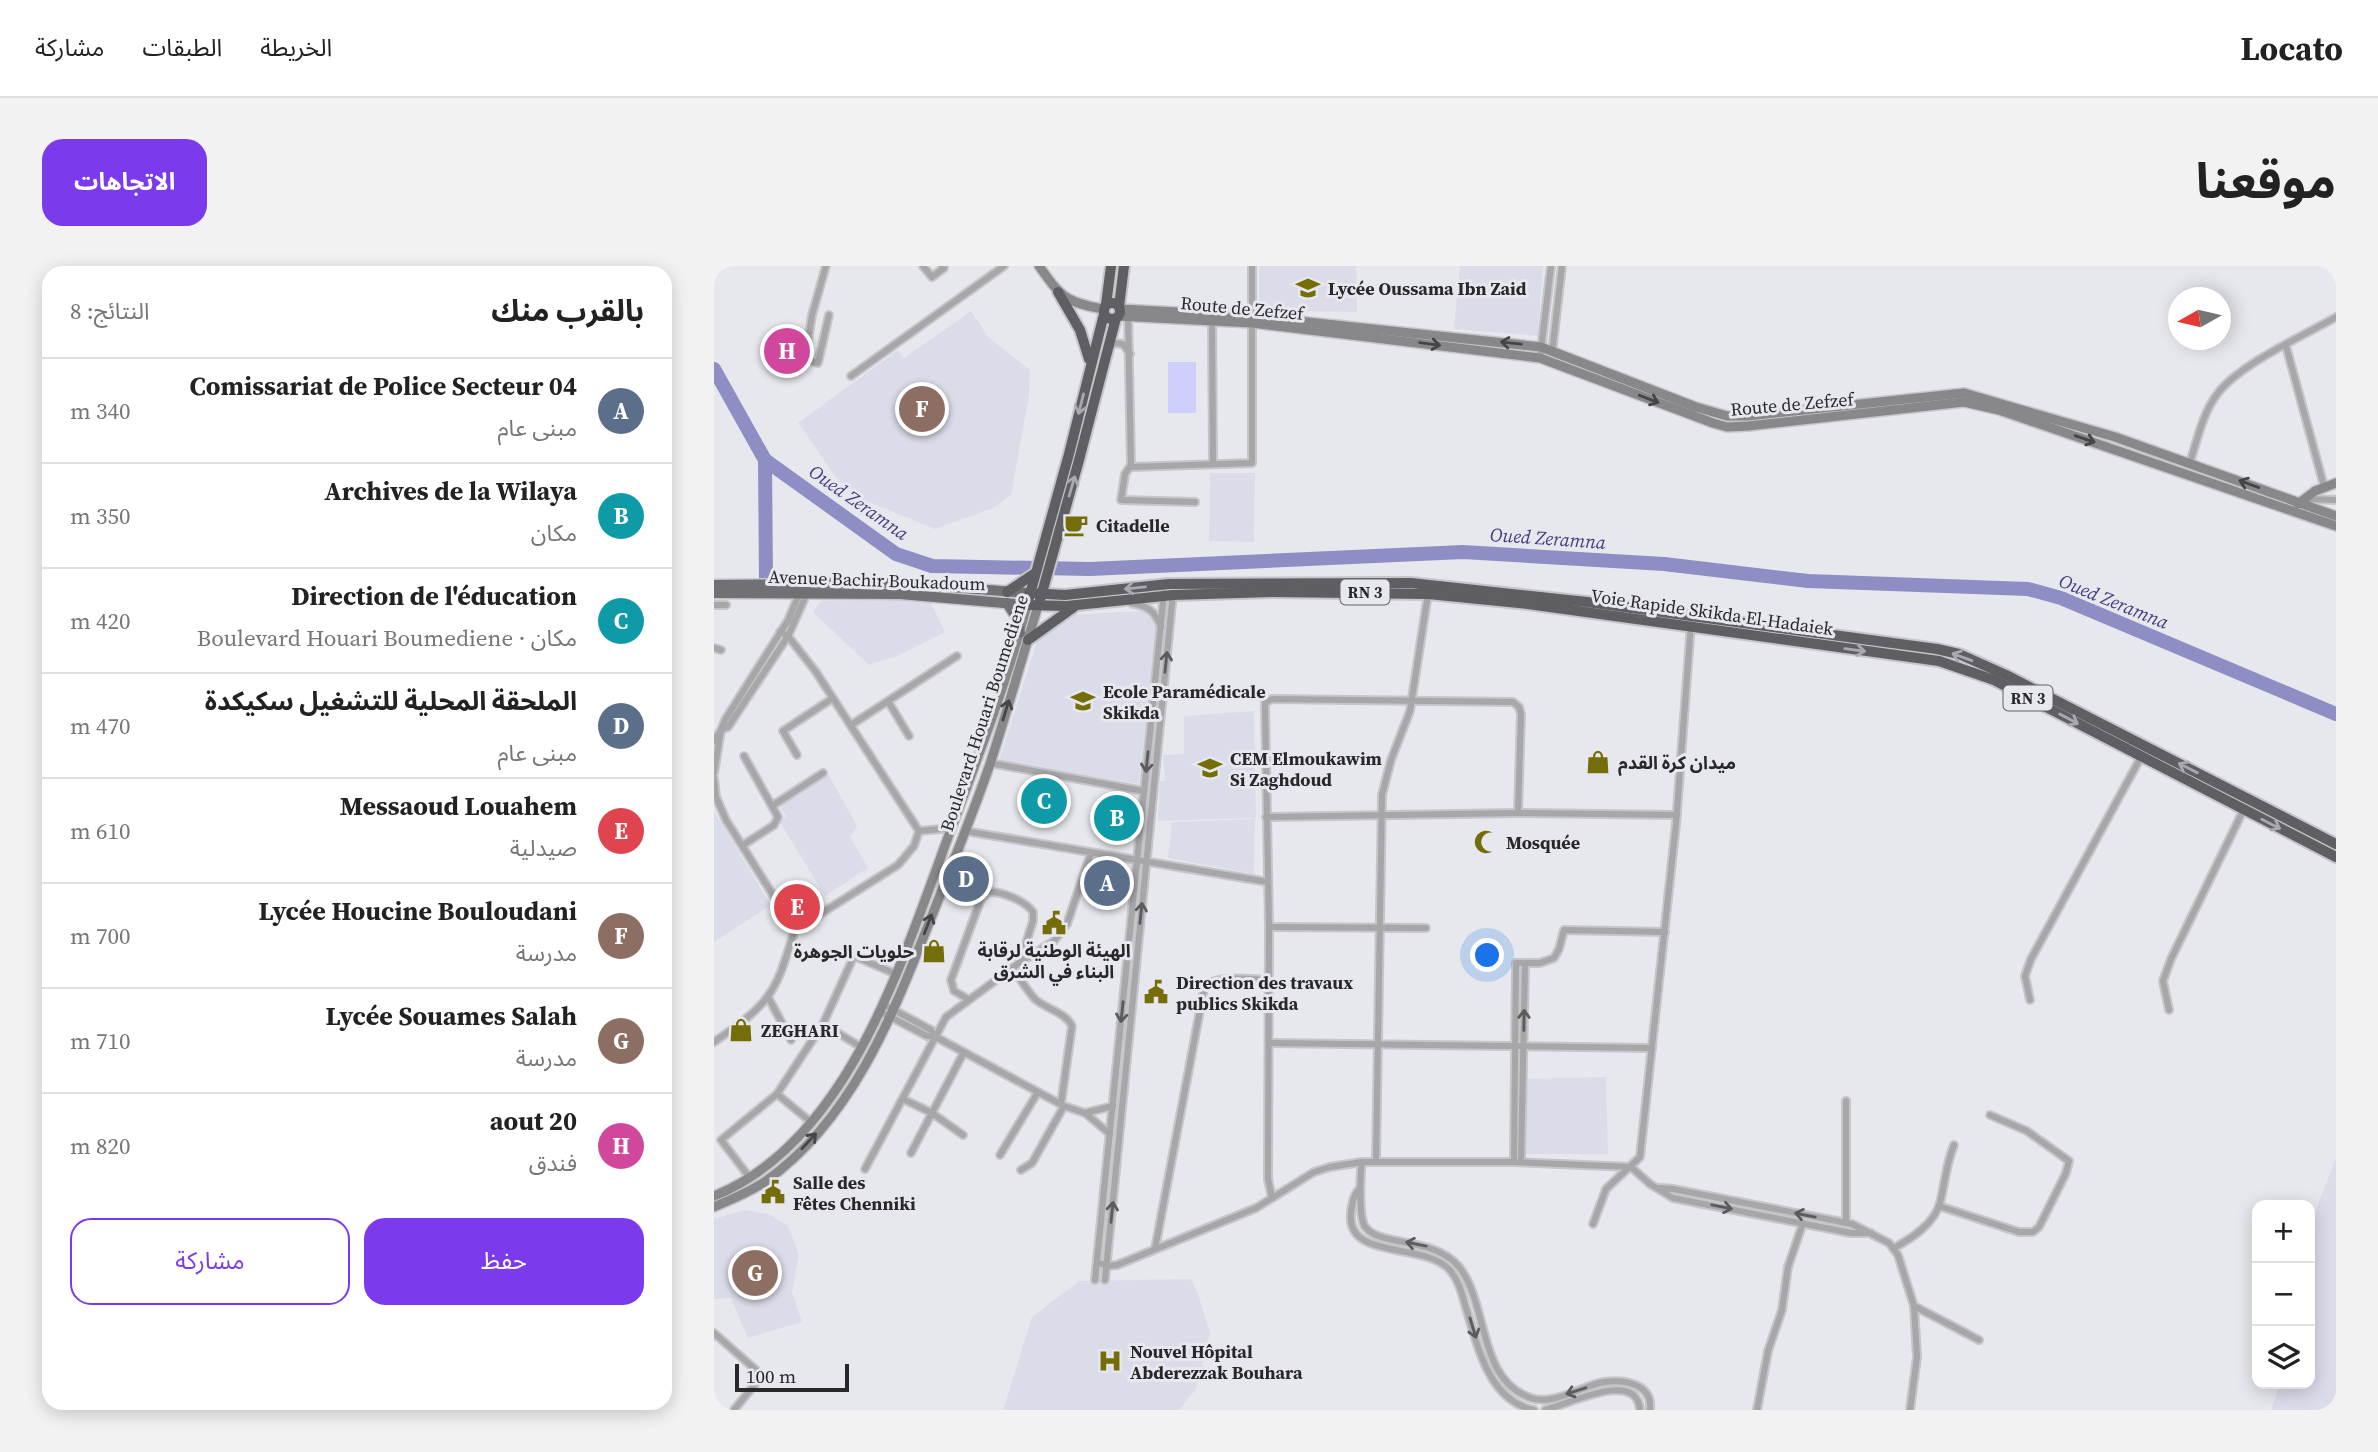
<!DOCTYPE html>
<html lang="ar">
<head>
<meta charset="utf-8">
<style>
	:root { --surface:#fff; --page:#f2f2f2; --text:#222; --muted:#767676; --line:#e0e0e0; --accent:#7c3aed }
	body { margin:0; font-family:"Source Serif 4","Noto Sans Arabic",serif; background:var(--page); color:var(--text); direction:rtl }
	.controls { position:absolute; right:21px; bottom:21px; display:grid; overflow:hidden; border-radius:14px; box-shadow:0 4px 18px #0003 }
	.controls button { width:63px; height:63px; display:grid; place-items:center; padding:0; border:0; border-bottom:2px solid var(--line); background:var(--surface); color:var(--text); font:35px sans-serif }
	.compass { position:absolute; left:1454px; top:21px; width:63px; height:63px; border-radius:50%; background:var(--surface); box-shadow:0 4px 18px #0003; rotate:262deg }
	.scale { position:absolute; left:21px; bottom:18px; width:114px; box-sizing:border-box; padding-left:7px; border:4px solid #28282b; border-top:0; font-size:19px; line-height:24px; white-space:nowrap; color:#28282b; -webkit-text-stroke:5px #e7e8ed; paint-order:stroke }
	.you { position:absolute; left:774px; top:690px; width:24px; height:24px; margin:-18px; border:5px solid #fff; border-radius:50%; background:#1a73e8; box-shadow:0 0 0 10px #1a73e833 }
	.badge { display:grid; place-items:center; width:46px; height:46px; border-radius:50%; background:var(--accent); color:#fff; font-size:23px; font-weight:700 }
	.pin { position:absolute; translate:-50% -50%; border:4px solid #fff; box-shadow:0 2px 7px #0006 }
	.list { margin:0; padding:0; list-style:none }
	h2 { display:flex; justify-content:space-between; align-items:center; height:91px; margin:0; padding:0 28px; font-size:30px }
	h2 small { font-size:23px; font-weight:400; color:var(--muted) }
	.list li { display:grid; grid-template-columns:46px 1fr auto; gap:21px; align-items:center; box-sizing:border-box; height:105px; padding:0 28px; border-top:2px solid var(--line) }
	.list b { display:block; font-size:26px; white-space:nowrap }
	.list p { margin:0; font-size:23px; white-space:nowrap; color:var(--muted) }
	.list em { font-size:23px; font-style:normal; color:var(--muted) }
	.actions { display:flex; gap:14px; padding:21px 28px }
	.actions a { flex:1; padding:16px 0; border:2px solid var(--accent); border-radius:21px; text-align:center; font-size:24px; color:var(--accent) }
	.actions .main { background:var(--accent); color:#fff }
	.icon { flex:none; width:38px; height:38px; fill:none; stroke:currentColor; stroke-width:2; stroke-linecap:round; stroke-linejoin:round }
	.map { position:relative; flex:none; width:1622px; height:1144px; overflow:hidden; direction:ltr; border-radius:21px }
	header { display:flex; align-items:center; gap:42px; box-sizing:border-box; height:98px; padding:0 35px; background:var(--surface); border-bottom:2px solid var(--line) }
	header strong { font-size:33px }
	nav { display:flex; gap:38px; margin-inline-start:auto; font-size:24px }
	.intro { display:flex; align-items:center; justify-content:space-between; box-sizing:border-box; height:168px; padding:0 42px }
	h1 { margin:0; font-size:49px }
	.button { padding:18px 32px; border-radius:21px; background:var(--accent); color:#fff; font-size:24px; font-weight:700 }
	main { display:flex; gap:42px; padding:0 42px }
	aside { flex:1; background:var(--surface); border-radius:21px; box-shadow:0 4px 18px #0003 }
	.map>svg:first-child { display:block }
	.built { fill:#dbdce9 }
	.green { fill:#cecffd }
	.lines { fill:none; stroke-linecap:round; stroke-linejoin:round }
	.river { stroke:#8e8ec5; stroke-width:14 }
	.street-casing { stroke:#c5c5ca; stroke-width:10 }
	.secondary-casing { stroke:#c5c5ca; stroke-width:12 }
	.primary-casing { stroke:#c5c5ca; stroke-width:13 }
	.highway-casing { stroke:#c5c5ca; stroke-width:14 }
	.street { stroke:#a7a7aa; stroke-width:6 }
	.secondary { stroke:#88888b; stroke-width:9 }
	.primary { stroke:#717175; stroke-width:10 }
	.highway { stroke:#5e5e63; stroke-width:10 }
	.oneway { stroke:#454548 }
	.oneway2 { stroke:#a9aaaf }
	.oneway3 { stroke:#5b5b5e }
	.labels { text-anchor:middle; dominant-baseline:central; stroke-width:6; stroke-linejoin:round; paint-order:stroke }
	.shield { fill:#e7e8ed; stroke:#616265; stroke-width:2 }
	.shield-label { font-size:16px; font-weight:bold; fill:#28282b }
	.poi-label { font-size:18px; font-weight:bold; fill:#28282b; stroke:#e7e8ed; text-anchor:start }
	.street-label { font-size:18px; fill:#28282b; stroke:#e7e8ed }
	.water-label { font-size:19px; font-style:italic; fill:#433e82; stroke:#e7e8ed }
</style>
</head>
<body>
<header>
<strong>Locato</strong>
<nav><a>الخريطة</a><a>الطبقات</a><a>مشاركة</a></nav>
</header>
<div class="intro"><h1>موقعنا</h1><a class="button">الاتجاهات</a></div>
<main>
<div class="map">
<svg width="1622" height="1144" viewBox="0 0 1622 1144">
	<rect width="100%" height="100%" fill="#e7e8ed"/>
	<g class="built">
		<polygon points="545,0 642,0 643,46 545,44"/>
		<polygon points="746,0 829,0 824,70 740,63"/>
		<polygon points="257,45 275,72 316,104 315,129 297,229 277,243 221,263 150,234 124,214 84,157 184,84 190,92"/>
		<polygon points="496,207 541,207 540,276 495,275"/>
		<polygon points="183,334 216,335 231,366 183,390 155,399 99,346 107,335"/>
		<polygon points="431,345 442,361 425,518 285,495 323,375 354,349"/>
		<polygon points="540,445 542,552 444,555 446,515 451,515 449,489 470,488 470,450"/>
		<polygon points="114,508 143,560 136,571 154,602 111,630 66,556 72,550 65,539"/>
		<polygon points="0,545 57,639 0,676"/>
		<polygon points="541,553 540,608 454,592 458,556"/>
		<polygon points="892,811 894,888 812,888 813,813"/>
		<polygon points="1622,892 1622,1144 1557,1144 1566,1118 1579,1124 1581,1118 1596,1118 1596,959"/>
		<polygon points="30,944 55,948 74,960 85,989 78,1026 88,1056 34,1072 17,1032 0,1033 0,953"/>
		<polygon points="477,1013 484,1028 496,1067 482,1123 465,1144 289,1144 318,1051 365,1015"/>
	</g>
	<rect class="green" x="454" y="96" width="28" height="51"/>
	<g class="lines">
		<g class="river">
			<polyline points="0,103 51,194 52,314"/>
			<polyline points="51,194 182,288 218,300 376,303 749,286 950,298 1094,315 1314,323 1347,332 1622,448"/>
		</g>
		<g class="street-casing">
			<g id="street">
				<polyline points="112,0 98,49 91,94 104,97 115,49"/>
				<polyline points="209,0 218,11 230,2 228,0"/>
				<polyline points="414,48 417,201 538,197 538,0"/>
				<polyline points="498,53 499,198"/>
				<polyline points="1572,80 1610,220"/>
				<polyline points="394,82 401,77 409,78 416,88"/>
				<polyline points="838,87 848,0"/>
				<polyline points="826,92 837,0"/>
				<polyline points="137,110 290,0"/>
				<path d="M1476,197C1483,174 1489,146 1504,127C1526,98 1589,70 1622,51"/>
				<polyline points="417,199 411,208 407,234 481,236"/>
				<polyline points="1593,233 1622,234"/>
				<path d="M417,337C434,340 440,344 447,361"/>
				<polyline points="0,339 12,339"/>
				<polyline points="73,357 86,326"/>
				<polyline points="66,366 74,370 102,406 205,565 238,562"/>
				<polyline points="0,382 7,384"/>
				<polyline points="174,435 195,470"/>
				<polyline points="137,459 243,390"/>
				<polyline points="0,475 7,464 14,461 74,370 93,327"/>
				<polyline points="83,489 69,465 119,432"/>
				<polyline points="276,497 430,525"/>
				<polyline points="0,507 7,464 11,454 73,356"/>
				<path d="M0,512L2,531L12,554L81,664C73,686 68,711 54,730C40,749 19,763 0,776"/>
				<polyline points="58,540 109,507"/>
				<polyline points="552,551 804,547 963,549"/>
				<polyline points="251,565 554,616"/>
				<polyline points="29,579 60,559 64,551 30,490"/>
				<polyline points="555,661 712,662"/>
				<polyline points="81,664 184,599 200,580 205,565"/>
				<path d="M299,702C306,713 313,725 322,734C333,743 352,747 358,760L347,838"/>
				<polyline points="54,731 77,774"/>
				<path d="M254,733L240,725L237,714L267,633L274,626C288,625 311,635 319,646V655L306,696"/>
				<polyline points="1316,734 1311,710 1317,693 1427,491"/>
				<polyline points="169,738 217,764 220,770"/>
				<polyline points="1455,744 1449,715 1457,693 1530,543"/>
				<polyline points="165,745 213,770 220,770 350,840 371,847 396,868"/>
				<polyline points="109,758 147,781"/>
				<polyline points="555,777 938,782"/>
				<polyline points="63,828 98,857"/>
				<polyline points="189,833 218,847 249,869"/>
				<polyline points="1132,835 1132,957"/>
				<polyline points="371,847 399,840"/>
				<polyline points="197,887 250,786"/>
				<polyline points="286,889 324,826"/>
				<polyline points="662,895 668,529 677,494 696,445 714,328"/>
				<path d="M648,896C646,909 645,948 650,959C662,982 719,969 745,1001C775,1039 763,1114 817,1132C840,1140 867,1120 890,1116C910,1113 939,1118 936,1144"/>
				<polyline points="800,896 802,697 826,697 840,692 845,683 850,664 951,666"/>
				<polyline points="807,896 811,697"/>
				<polyline points="151,903 232,751 305,697 340,675 353,658 377,587"/>
				<polyline points="307,904 318,897 350,840"/>
				<polyline points="36,912 7,874 63,828 109,758 140,690 184,709"/>
				<polyline points="945,922 959,923 1138,958 1175,977 1184,989 1200,1040 1203,1091 1196,1144"/>
				<path d="M645,923C639,930 638,938 637,947C632,994 709,976 735,1003C745,1014 748,1028 752,1042C764,1080 774,1134 820,1144"/>
				<polyline points="558,932 554,913 555,661 551,437 558,433 799,436 805,441 807,448 804,547"/>
				<polyline points="1225,940 1305,966 1319,966 1325,961 1352,907 1355,895 1313,865 1276,849"/>
				<polyline points="879,958 892,923 926,891 962,558 977,358"/>
				<path d="M1180,982C1198,972 1220,958 1226,937C1231,917 1232,898 1240,879"/>
				<path d="M441,983L490,723C499,707 537,714 554,714"/>
				<polyline points="383,996 393,1000 403,999 542,942 600,906 616,901 648,896 800,896 917,901 936,918 959,932 1137,967 1157,967"/>
				<polyline points="381,1014 450,327"/>
				<polyline points="391,1014 459,327"/>
				<polyline points="1200,1040 1265,1074"/>
				<polyline points="0,1067 42,1104 42,1117 20,1144"/>
				<path d="M831,1144C853,1139 923,1102 926,1144"/>
				<polyline points="1043,1144 1054,1085 1068,1044 1074,1001 1089,957"/>
			</g>
		</g>
		<g class="secondary-casing">
			<g id="secondary">
				<path d="M325,0C347,31 351,36 389,43"/>
				<polyline points="406,43 538,50 827,81 982,141 1013,150 1033,150 1250,127 1401,171 1622,250"/>
				<polyline points="404,50 538,57 826,92 999,157 1013,161 1034,160 1250,136 1285,144 1622,260"/>
				<polyline points="1584,238 1601,225 1622,217"/>
				<path d="M0,930C136,875 189,691 236,566C264,491 293,416 313,339"/>
				<path d="M0,941C18,933 36,926 52,915C144,849 183,737 223,637C241,591 260,545 276,498C293,446 308,392 324,340"/>
			</g>
		</g>
		<g class="primary-casing">
			<g id="primary">
				<polyline points="0,319 185,317 315,327"/>
				<polyline points="0,327 186,328 313,339"/>
				<polyline points="293,337 302,351 306,367"/>
			</g>
		</g>
		<g class="highway-casing">
			<g id="highway">
				<polyline points="344,26 366,64 375,93"/>
				<circle cx="398" cy="45" r="8"/>
				<polyline points="392,39 397,0"/>
				<polyline points="405,41 410,0"/>
				<polyline points="390,48 355,188 313,339 353,340 459,329 558,326 714,328 814,338 1225,395 1280,414 1622,591"/>
				<polyline points="293,326 320,308"/>
				<polyline points="315,327 351,329 455,318 697,317 873,336 1223,383 1245,388 1292,409 1622,578"/>
				<polyline points="326,334 365,194 402,52"/>
				<polyline points="314,374 360,341"/>
			</g>
		</g>
		<use href="#street" class="street"/>
		<use href="#secondary" class="secondary"/>
		<use href="#primary" class="primary"/>
		<use href="#highway" class="highway"/>
	</g>
	<defs><path id="oneway-shaft" d="M-6 0H5M1.5-3L5.5 0L1.5 3" fill="none" stroke-width="1.6" stroke-linecap="round" stroke-linejoin="round" transform="scale(1.75)"/></defs>
	<g class="oneway">
		<use href="#oneway-shaft" transform="translate(797 77) rotate(-174)"/>
		<use href="#oneway-shaft" transform="translate(716 78) rotate(7)"/>
		<use href="#oneway-shaft" transform="translate(935 133) rotate(21)"/>
		<use href="#oneway-shaft" transform="translate(1371 173) rotate(19)"/>
		<use href="#oneway-shaft" transform="translate(1535 218) rotate(-160)"/>
		<use href="#oneway-shaft" transform="translate(292 444) rotate(-73)"/>
		<use href="#oneway-shaft" transform="translate(214 658) rotate(-69)"/>
		<use href="#oneway-shaft" transform="translate(95 875) rotate(-47)"/>
	</g>
	<g class="oneway2">
		<use href="#oneway-shaft" transform="translate(367 138) rotate(104)"/>
		<use href="#oneway-shaft" transform="translate(358 220) rotate(-74)"/>
		<use href="#oneway-shaft" transform="translate(421 322) rotate(174)"/>
		<use href="#oneway-shaft" transform="translate(1141 384) rotate(8)"/>
		<use href="#oneway-shaft" transform="translate(1248 391) rotate(-160)"/>
		<use href="#oneway-shaft" transform="translate(1355 453) rotate(28)"/>
		<use href="#oneway-shaft" transform="translate(1474 502) rotate(-153)"/>
		<use href="#oneway-shaft" transform="translate(1557 558) rotate(27)"/>
	</g>
	<g class="oneway3">
		<use href="#oneway-shaft" transform="translate(452 396) rotate(-84)"/>
		<use href="#oneway-shaft" transform="translate(433 496) rotate(96)"/>
		<use href="#oneway-shaft" transform="translate(427 647) rotate(-84)"/>
		<use href="#oneway-shaft" transform="translate(408 746) rotate(96)"/>
		<use href="#oneway-shaft" transform="translate(810 754) rotate(-89)"/>
		<use href="#oneway-shaft" transform="translate(1008 941) rotate(11)"/>
		<use href="#oneway-shaft" transform="translate(398 946) rotate(-84)"/>
		<use href="#oneway-shaft" transform="translate(1091 949) rotate(-169)"/>
		<use href="#oneway-shaft" transform="translate(702 978) rotate(-169)"/>
		<use href="#oneway-shaft" transform="translate(759 1062) rotate(73)"/>
		<use href="#oneway-shaft" transform="translate(862 1125) rotate(162)"/>
	</g>
	<defs>
		<g id="school-bare" transform="scale(1.89)"><path d="M0-5L7-2L0 1L-7-2ZM-4 1L0 2.5L4 1V4Q0 6-4 4Z" fill="#756d09" stroke="#e7e8ed" stroke-width="2.5" paint-order="stroke"/></g>
		<g id="cafe-bare" transform="scale(1.89)"><path d="M-5.5-4.5H6V0H3Q3 3.5 0 3.5H-2.5Q-5.5 3.5-5.5 0ZM3-3.2v2h1.7v-2ZM-6 4.5H4V6H-6Z" fill="#756d09" stroke="#e7e8ed" stroke-width="2.5" paint-order="stroke"/></g>
		<g id="university-bare" transform="scale(1.89)"><path d="M0-5L7-2L0 1L-7-2ZM-4 1L0 2.5L4 1V4Q0 6-4 4Z" fill="#756d09" stroke="#e7e8ed" stroke-width="2.5" paint-order="stroke"/></g>
		<g id="shop-bare" transform="scale(1.89)"><path d="M-5-2.5h2.3a2.7 3.5 0 0 1 5.4 0H5L5.5 6h-11ZM-1.5-2.5h3a1.5 2.3 0 0 0-3 0Z" fill="#756d09" stroke="#e7e8ed" stroke-width="2.5" paint-order="stroke"/></g>
		<g id="mosque-bare" transform="scale(1.89)"><path d="M3.5-4.9A6 6 0 1 0 3.5 4.9A5 5 0 1 1 3.5-4.9Z" fill="#756d09" stroke="#e7e8ed" stroke-width="2.5" paint-order="stroke"/></g>
		<g id="civic-bare" transform="scale(1.89)"><path d="M-.6-6.5H3V-4.5H.6V-3L4-1V1h2V6H-6V1h2V-1L-.6-3ZM-1.2 2.5V6h2.4V2.5Z" fill="#756d09" stroke="#e7e8ed" stroke-width="2.5" paint-order="stroke"/></g>
		<g id="hospital-bare" transform="scale(1.89)"><path d="M-5-5h3v3.5h4V-5h3V5h-3V1.5h-4V5h-3Z" fill="#756d09" stroke="#e7e8ed" stroke-width="2.5" paint-order="stroke"/></g>
	</defs>
	<g fill-rule="evenodd">
		<use href="#school-bare" x="594" y="22"/>
		<use href="#cafe-bare" x="362" y="259"/>
		<use href="#university-bare" x="369" y="435"/>
		<use href="#shop-bare" x="884" y="496"/>
		<use href="#school-bare" x="496" y="502"/>
		<use href="#mosque-bare" x="772" y="576"/>
		<use href="#civic-bare" x="340" y="657"/>
		<use href="#shop-bare" x="220" y="685"/>
		<use href="#civic-bare" x="442" y="726"/>
		<use href="#shop-bare" x="27" y="764"/>
		<use href="#civic-bare" x="59" y="926"/>
		<use href="#hospital-bare" x="396" y="1095"/>
	</g>
	<g class="labels">
		<g class="shield">
			<rect x="626.5" y="313.5" width="49" height="25" rx="5"/>
			<rect x="1289.5" y="419.5" width="49" height="25" rx="5"/>
		</g>
		<g class="shield-label">
			<text x="651" y="326">RN 3</text>
			<text x="1314" y="432">RN 3</text>
		</g>
		<g class="poi-label">
			<text x="614" y="22">Lycée Oussama Ibn Zaid</text>
			<text x="382" y="259">Citadelle</text>
			<text x="389" y="425">Ecole Paramédicale<tspan x="389" dy="21">Skikda</tspan></text>
			<text x="516" y="492">CEM Elmoukawim<tspan x="516" dy="21">Si Zaghdoud</tspan></text>
			<text x="904" y="496">ميدان كرة القدم</text>
			<text x="792" y="576">Mosquée</text>
			<text x="340" y="684" text-anchor="middle">الهيئة الوطنية لرقابة<tspan x="340" dy="21">البناء في الشرق</tspan></text>
			<text x="200" y="685" text-anchor="end">حلويات الجوهرة</text>
			<text x="462" y="716">Direction des travaux<tspan x="462" dy="21">publics Skikda</tspan></text>
			<text x="47" y="764">ZEGHARI</text>
			<text x="79" y="916">Salle des<tspan x="79" dy="21">Fêtes Chenniki</tspan></text>
			<text x="416" y="1085">Nouvel Hôpital<tspan x="416" dy="21">Abderezzak Bouhara</tspan></text>
		</g>
		<g class="street-label">
			<text transform="translate(528 42) rotate(5)">Route de Zefzef</text>
			<text transform="translate(1078 138) rotate(-5)">Route de Zefzef</text>
			<text transform="translate(163 314) rotate(2)">Avenue Bachir Boukadoum</text>
			<text transform="translate(998 346) rotate(8)">Voie Rapide Skikda El-Hadaiek</text>
			<text transform="translate(270 447) rotate(-72)">Boulevard Houari Boumediene</text>
		</g>
		<g class="water-label">
			<text transform="translate(145 236) rotate(35)">Oued Zeramna</text>
			<text transform="translate(834 272) rotate(4)">Oued Zeramna</text>
			<text transform="translate(1400 335) rotate(22)">Oued Zeramna</text>
		</g>
	</g>
</svg>
<div class="controls">
<button>+</button>
<button>−</button>
<button><svg class="icon" aria-label="layers" viewBox="0 0 24 24"><path d="M12 4l9 5-9 5-9-5zM3 14l9 5 9-5"/></svg></button>
</div>
<svg class="compass" viewBox="-18 -18 36 36"><path d="M0-13l5 13h-10z" fill="#e53935"/><path d="M0 13l5-13h-10z" fill="#767676"/></svg>
<div class="scale">100 m</div>
<div class="you"></div>
<div class="pin badge" style="left:393px;top:617px;background:#5c6f8a">A</div>
<div class="pin badge" style="left:403px;top:552px;background:#0f9aa8">B</div>
<div class="pin badge" style="left:330px;top:535px;background:#0f9aa8">C</div>
<div class="pin badge" style="left:252px;top:613px;background:#5c6f8a">D</div>
<div class="pin badge" style="left:83px;top:641px;background:#e0444e">E</div>
<div class="pin badge" style="left:208px;top:143px;background:#8d6e63">F</div>
<div class="pin badge" style="left:41px;top:1007px;background:#8d6e63">G</div>
<div class="pin badge" style="left:73px;top:85px;background:#d1479c">H</div>
</div>
<aside>
<h2>بالقرب منك<small>النتائج: 8</small></h2>
<ul class="list">
<li><span class="badge" style="background:#5c6f8a">A</span><div><b>Comissariat de Police Secteur 04</b><p>مبنى عام</p></div><em>340 m</em></li>
<li><span class="badge" style="background:#0f9aa8">B</span><div><b>Archives de la Wilaya</b><p>مكان</p></div><em>350 m</em></li>
<li><span class="badge" style="background:#0f9aa8">C</span><div><b>Direction de l'éducation</b><p>مكان · Boulevard Houari Boumediene</p></div><em>420 m</em></li>
<li><span class="badge" style="background:#5c6f8a">D</span><div><b>الملحقة المحلية للتشغيل سكيكدة</b><p>مبنى عام</p></div><em>470 m</em></li>
<li><span class="badge" style="background:#e0444e">E</span><div><b>Messaoud Louahem</b><p>صيدلية</p></div><em>610 m</em></li>
<li><span class="badge" style="background:#8d6e63">F</span><div><b>Lycée Houcine Bouloudani</b><p>مدرسة</p></div><em>700 m</em></li>
<li><span class="badge" style="background:#8d6e63">G</span><div><b>Lycée Souames Salah</b><p>مدرسة</p></div><em>710 m</em></li>
<li><span class="badge" style="background:#d1479c">H</span><div><b>20 aout</b><p>فندق</p></div><em>820 m</em></li>
</ul>
<div class="actions"><a class="main">حفظ</a><a>مشاركة</a></div>
</aside>
</main>
</body>
</html>
